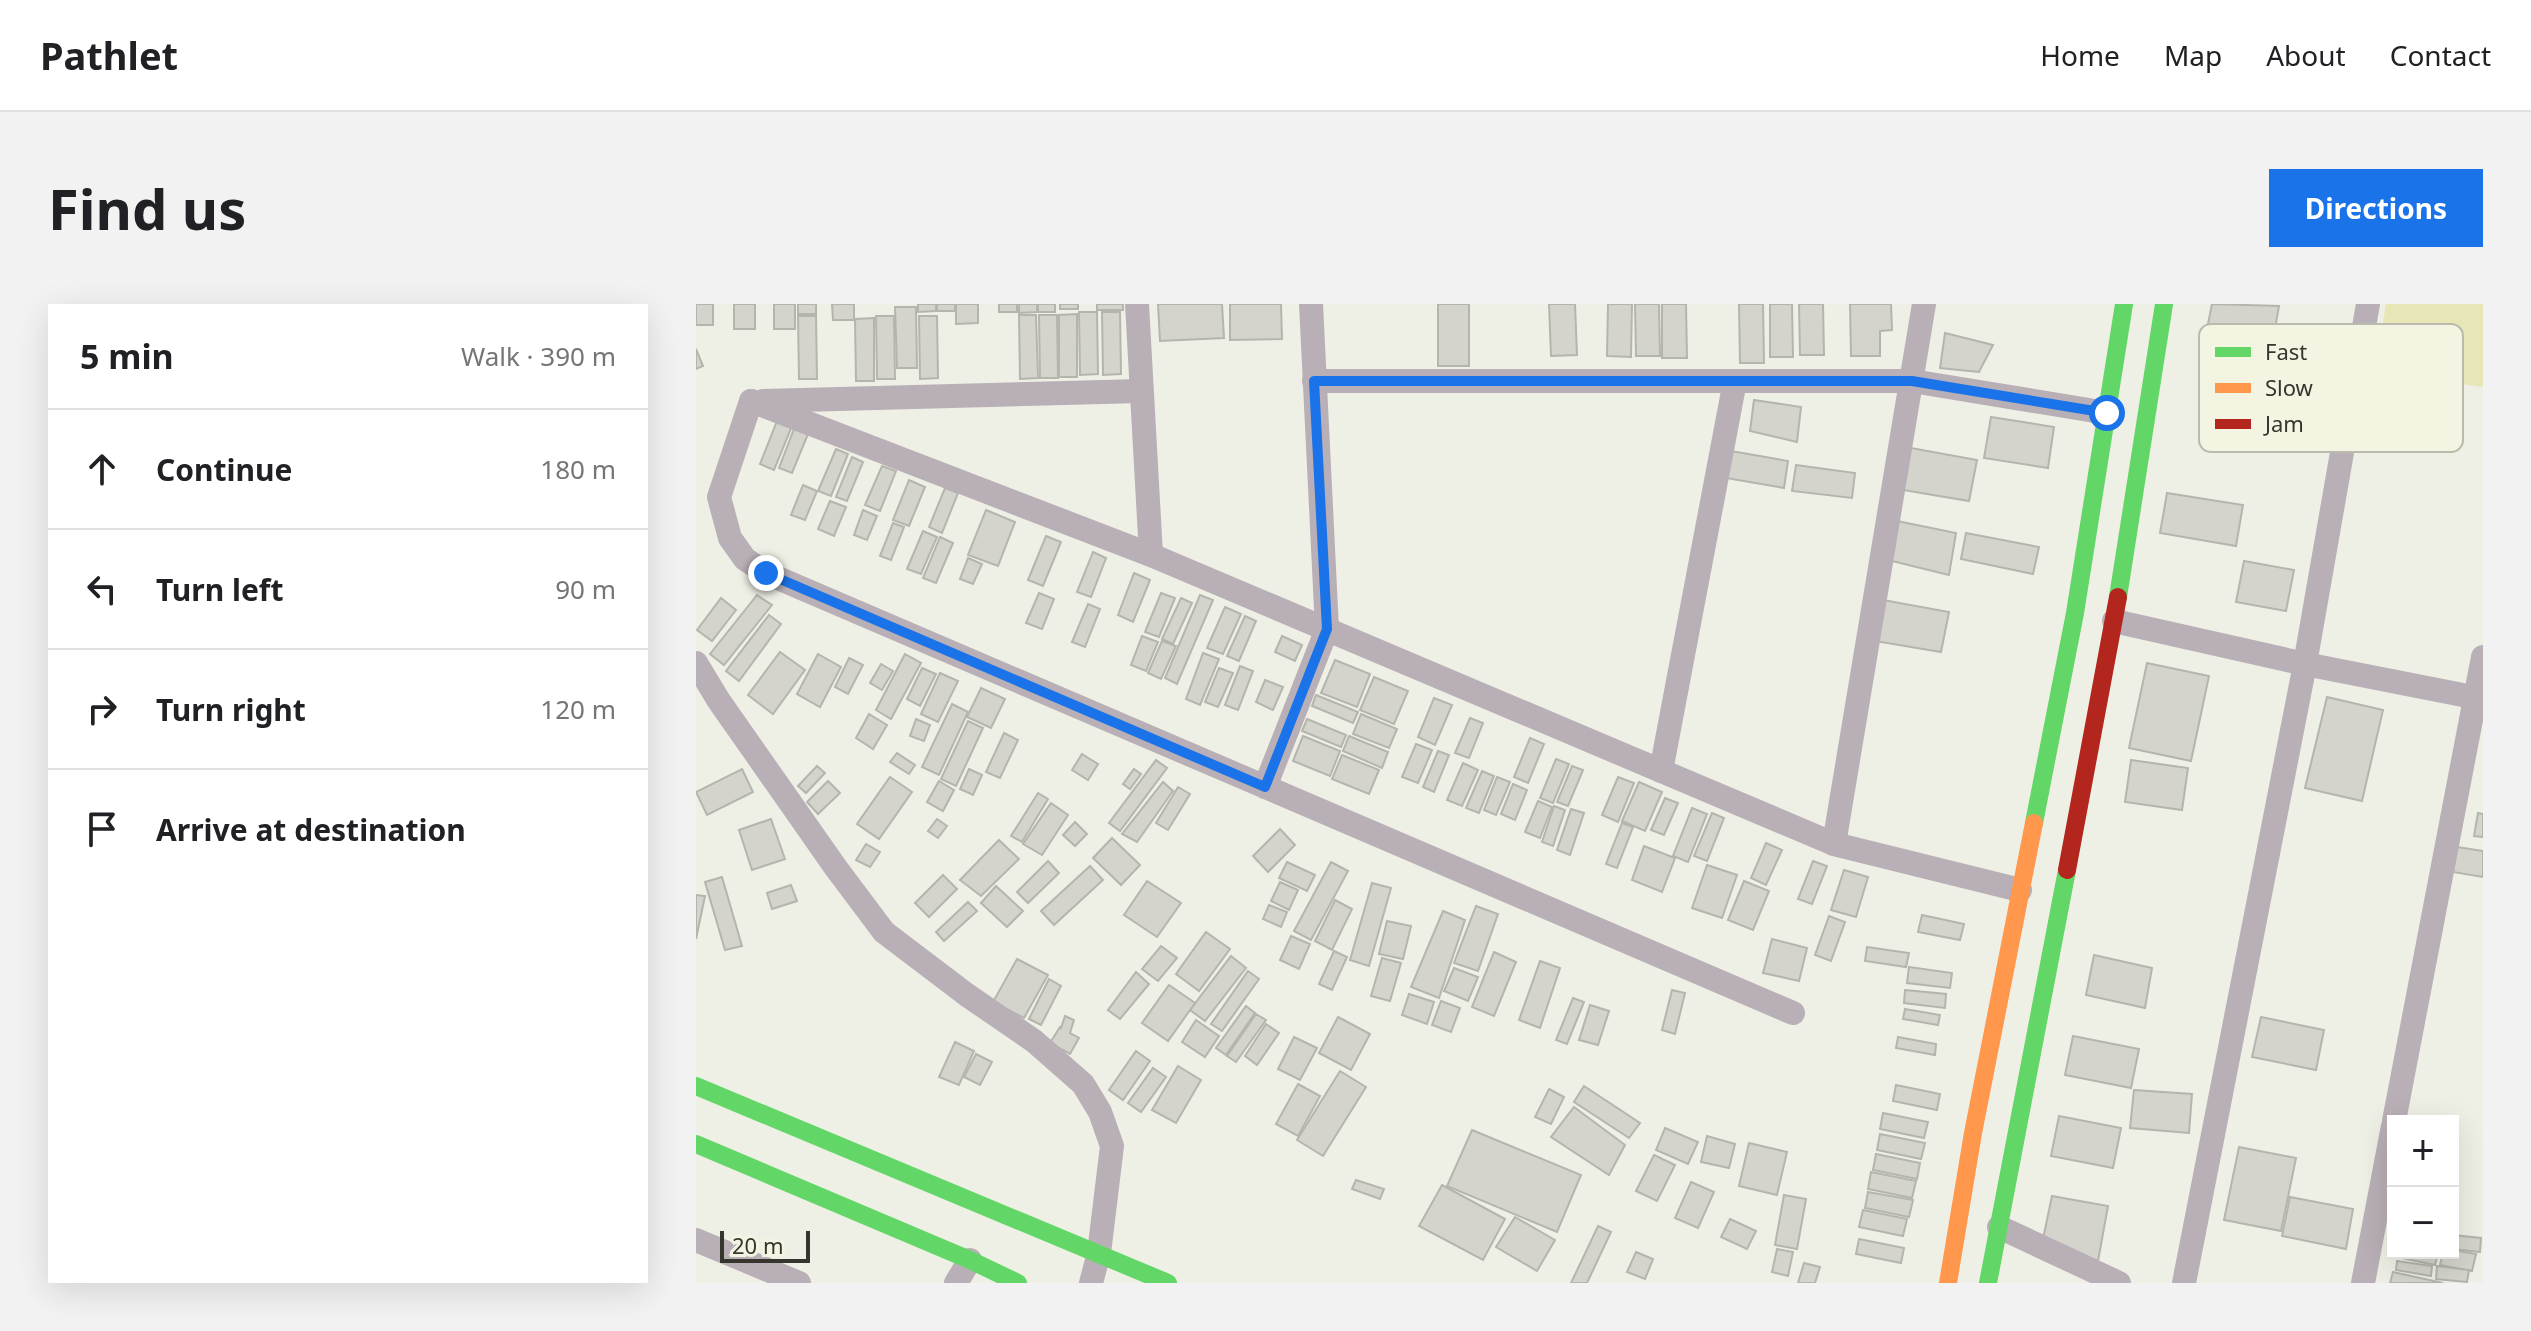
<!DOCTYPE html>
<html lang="en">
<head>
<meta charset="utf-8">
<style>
	:root { --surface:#fff; --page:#f2f2f2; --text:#202124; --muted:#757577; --line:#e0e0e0; --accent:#1a73e8 }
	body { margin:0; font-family:"Noto Sans",sans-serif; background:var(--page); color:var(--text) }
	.controls { position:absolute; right:24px; bottom:24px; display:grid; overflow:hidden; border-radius:0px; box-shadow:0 8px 32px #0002 }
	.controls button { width:72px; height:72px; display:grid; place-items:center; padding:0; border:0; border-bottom:2px solid var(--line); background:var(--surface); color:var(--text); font:40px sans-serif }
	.scale { position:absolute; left:24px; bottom:20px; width:90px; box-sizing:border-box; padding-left:8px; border:4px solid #36362f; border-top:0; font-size:22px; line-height:28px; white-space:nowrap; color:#36362f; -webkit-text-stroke:6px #f3f4e1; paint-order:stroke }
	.stop { position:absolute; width:24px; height:24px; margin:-18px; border:6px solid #1a73e8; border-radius:50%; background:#fff }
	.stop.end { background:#1a73e8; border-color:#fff; box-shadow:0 2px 8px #0008 }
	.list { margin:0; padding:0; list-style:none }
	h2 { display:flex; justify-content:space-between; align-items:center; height:104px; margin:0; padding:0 32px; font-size:34px }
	h2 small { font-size:26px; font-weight:400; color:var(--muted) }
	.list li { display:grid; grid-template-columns:52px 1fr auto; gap:24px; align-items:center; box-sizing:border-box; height:120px; padding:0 32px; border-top:2px solid var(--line) }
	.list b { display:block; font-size:30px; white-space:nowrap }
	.list em { font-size:26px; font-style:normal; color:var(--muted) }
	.icon { flex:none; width:44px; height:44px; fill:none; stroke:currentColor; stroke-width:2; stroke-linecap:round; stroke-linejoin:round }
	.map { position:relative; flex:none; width:1787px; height:979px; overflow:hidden; border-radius:0px }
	header { display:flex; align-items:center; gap:48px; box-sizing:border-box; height:112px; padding:0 40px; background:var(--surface); border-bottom:2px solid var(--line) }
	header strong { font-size:38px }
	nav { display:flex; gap:44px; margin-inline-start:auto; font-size:28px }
	.intro { display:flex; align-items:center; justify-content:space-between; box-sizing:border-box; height:192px; padding:0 48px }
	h1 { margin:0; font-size:56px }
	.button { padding:20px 36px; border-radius:0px; background:var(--accent); color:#fff; font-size:28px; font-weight:700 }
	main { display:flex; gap:48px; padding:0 48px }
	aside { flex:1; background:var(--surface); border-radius:0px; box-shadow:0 8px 32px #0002 }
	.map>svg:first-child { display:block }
	.green { fill:#e6e6b6 }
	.building { fill:#d4d4cc; stroke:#b4b5ad; stroke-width:2 }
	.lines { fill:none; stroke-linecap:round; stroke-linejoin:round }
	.street { stroke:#b9afb6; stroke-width:24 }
	.fast { stroke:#63d668; stroke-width:18 }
	.slow { stroke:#ff974d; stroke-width:18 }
	.jam { stroke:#b3261e; stroke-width:18 }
	.route { stroke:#1a73e8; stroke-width:10 }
	.key { fill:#f3f4e1; stroke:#babbac; stroke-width:2 }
	.key-label { font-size:22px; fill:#36362f }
</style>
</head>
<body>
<header>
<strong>Pathlet</strong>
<nav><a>Home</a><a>Map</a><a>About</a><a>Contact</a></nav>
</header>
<div class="intro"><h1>Find us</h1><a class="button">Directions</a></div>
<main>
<aside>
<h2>5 min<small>Walk · 390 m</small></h2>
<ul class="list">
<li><svg class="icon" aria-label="ahead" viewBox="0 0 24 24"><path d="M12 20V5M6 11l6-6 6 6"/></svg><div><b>Continue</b></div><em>180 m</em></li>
<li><svg class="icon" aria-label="left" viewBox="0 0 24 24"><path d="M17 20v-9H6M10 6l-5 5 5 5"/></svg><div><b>Turn left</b></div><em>90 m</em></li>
<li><svg class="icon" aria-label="right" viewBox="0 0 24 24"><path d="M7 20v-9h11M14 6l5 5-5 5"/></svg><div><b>Turn right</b></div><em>120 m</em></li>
<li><svg class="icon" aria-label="arrive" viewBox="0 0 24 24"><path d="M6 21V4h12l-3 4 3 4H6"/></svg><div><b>Arrive at destination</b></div></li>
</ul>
</aside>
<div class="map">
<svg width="1787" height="979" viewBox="0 0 1787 979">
	<rect width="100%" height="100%" fill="#eff0e5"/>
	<polygon class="green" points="1690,0 1787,0 1787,83 1679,68"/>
	<g class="building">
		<rect x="0" y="0" width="17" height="21"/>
		<rect x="38" y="0" width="21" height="25"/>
		<rect x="78" y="0" width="21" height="25"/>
		<rect x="102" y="0" width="18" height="10"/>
		<polygon points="136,0 158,0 158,16 137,16"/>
		<polygon points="222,0 240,0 240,7 222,8"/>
		<rect x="241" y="0" width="18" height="7"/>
		<polygon points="260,0 282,0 282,19 260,20"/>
		<rect x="303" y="0" width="18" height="8"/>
		<polygon points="323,0 341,0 341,8 323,9"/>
		<rect x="342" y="0" width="17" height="8"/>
		<rect x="364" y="0" width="18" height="5"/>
		<rect x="401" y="0" width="26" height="6"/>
		<polygon points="462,0 526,0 528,34 464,37"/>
		<polygon points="534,0 585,0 586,35 534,36"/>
		<rect x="742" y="0" width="31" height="62"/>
		<polygon points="853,0 879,0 881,51 855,52"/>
		<polygon points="912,0 936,0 935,53 911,52"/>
		<polygon points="939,0 963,0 964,52 940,52"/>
		<polygon points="966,0 990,0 991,54 966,54"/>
		<polygon points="1043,0 1067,0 1068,59 1044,59"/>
		<polygon points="1074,0 1096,0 1097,53 1074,53"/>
		<polygon points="1103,0 1127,0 1128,51 1104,51"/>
		<polygon points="1154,0 1195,0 1196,26 1184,27 1184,52 1155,52"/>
		<polygon points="1516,0 1583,2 1576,42 1510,30"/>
		<polygon points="199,3 220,3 221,64 201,64"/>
		<polygon points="383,8 401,8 402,70 384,71"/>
		<polygon points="406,8 424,8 425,70 407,71"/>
		<polygon points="381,10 381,73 363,73 363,11"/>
		<polygon points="323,11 340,11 342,74 324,75"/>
		<polygon points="343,11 361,11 362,74 344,74"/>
		<polygon points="102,12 120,12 121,75 103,75"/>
		<polygon points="180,12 198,12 199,75 181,75"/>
		<polygon points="223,12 241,12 242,74 224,75"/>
		<polygon points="178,14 178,77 160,77 159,15"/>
		<polygon points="1249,29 1297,41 1283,68 1244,64"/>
		<polygon points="0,45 7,62 0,65"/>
		<polygon points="1058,96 1105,103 1101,138 1054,127"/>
		<polygon points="1295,113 1358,123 1352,164 1288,154"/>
		<polygon points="81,117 96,122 78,166 64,160"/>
		<polygon points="98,125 112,130 96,169 83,164"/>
		<polygon points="1215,144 1281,156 1273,197 1207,186"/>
		<polygon points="140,145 152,150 135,192 122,187"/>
		<polygon points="1035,147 1092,157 1088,184 1030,174"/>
		<polygon points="156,153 167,158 151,197 140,193"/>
		<polygon points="1100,161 1159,169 1156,194 1096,187"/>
		<polygon points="186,162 200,167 184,207 169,201"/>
		<polygon points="213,176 229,183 213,222 197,216"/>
		<polygon points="107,181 121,187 109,216 95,211"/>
		<polygon points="249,184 262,189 246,229 233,223"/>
		<polygon points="1471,189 1547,201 1540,242 1464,229"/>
		<polygon points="134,197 150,203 138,232 122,225"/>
		<polygon points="167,206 181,212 171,236 158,231"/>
		<polygon points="290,206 319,218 302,262 272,251"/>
		<polygon points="1201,217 1260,229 1253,271 1196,257"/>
		<polygon points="197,219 208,223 195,256 184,252"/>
		<polygon points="227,227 241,233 225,270 211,265"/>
		<polygon points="1270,229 1343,243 1337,270 1265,255"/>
		<polygon points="350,232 365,238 347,282 332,276"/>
		<polygon points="244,233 257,239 240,279 227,274"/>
		<polygon points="397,248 410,254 395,293 381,288"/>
		<polygon points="272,254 286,260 277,280 264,275"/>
		<polygon points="1548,257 1598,266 1590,307 1540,298"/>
		<polygon points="438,269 454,276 437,318 422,311"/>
		<polygon points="343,289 358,295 346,325 330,319"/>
		<polygon points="465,289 479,294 463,333 449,328"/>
		<polygon points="61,291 76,301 28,361 14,350"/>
		<polygon points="504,291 517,296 481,380 469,374"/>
		<polygon points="25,294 40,306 16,337 1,326"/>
		<polygon points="485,294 496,299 477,340 466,335"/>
		<polygon points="1187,296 1253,308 1245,348 1179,337"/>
		<polygon points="392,300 404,305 389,343 376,338"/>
		<polygon points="529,303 545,310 527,350 511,344"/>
		<polygon points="73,311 85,320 43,377 30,367"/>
		<polygon points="549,312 560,317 543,357 531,352"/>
		<polygon points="446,332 462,338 450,367 435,361"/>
		<polygon points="586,332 606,341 599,357 579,348"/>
		<polygon points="466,337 480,342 465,375 452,369"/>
		<polygon points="84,348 109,366 77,410 52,391"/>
		<polygon points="507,349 523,355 504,401 490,395"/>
		<polygon points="122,350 145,363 124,403 101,390"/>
		<polygon points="209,350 225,359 195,415 180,406"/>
		<polygon points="153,354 167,361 152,390 139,383"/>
		<polygon points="639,356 674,370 661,403 625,389"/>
		<polygon points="1451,359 1513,372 1495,457 1433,444"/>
		<polygon points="185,360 197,367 186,386 174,379"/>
		<polygon points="544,362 557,367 542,406 529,401"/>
		<polygon points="226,364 240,370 224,402 211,395"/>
		<polygon points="523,364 537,369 522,403 509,398"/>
		<polygon points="244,369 262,377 242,418 225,410"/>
		<polygon points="678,373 712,387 698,420 664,406"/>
		<polygon points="569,376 587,383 577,406 560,398"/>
		<polygon points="285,384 309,395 295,424 271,413"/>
		<polygon points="620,391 662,408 657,419 616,402"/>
		<polygon points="1631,393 1687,406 1666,497 1609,484"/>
		<polygon points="738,394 756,401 739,441 722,433"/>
		<polygon points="256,400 272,408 243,471 226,463"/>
		<polygon points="173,410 191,421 177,445 160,434"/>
		<polygon points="665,410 701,425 693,444 657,430"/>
		<polygon points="774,414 787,419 773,454 759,449"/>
		<polygon points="220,415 234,421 228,437 214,432"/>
		<polygon points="611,415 650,431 645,443 606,427"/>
		<polygon points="272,417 287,424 260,482 245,475"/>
		<polygon points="308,429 322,436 304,474 290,468"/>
		<polygon points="607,432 644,447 634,472 597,457"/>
		<polygon points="653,432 692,448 686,464 647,447"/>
		<polygon points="834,434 848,440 832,479 818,473"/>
		<polygon points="720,440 736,446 722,479 706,473"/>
		<polygon points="742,447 753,451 738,488 727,483"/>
		<polygon points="201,449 219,461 213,470 194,458"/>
		<polygon points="386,450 402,460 392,476 376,466"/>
		<polygon points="646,451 683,466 673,490 636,475"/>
		<polygon points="860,455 873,460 857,499 844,494"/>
		<polygon points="460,456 471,464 424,527 413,519"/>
		<polygon points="1435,456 1492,464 1486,506 1429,498"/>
		<polygon points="767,459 782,466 766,502 751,496"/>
		<polygon points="121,462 129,469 110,489 102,482"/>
		<polygon points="876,462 887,466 872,502 861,498"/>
		<polygon points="46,465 57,488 11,511 0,488"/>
		<polygon points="273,465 286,471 277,491 264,485"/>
		<polygon points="438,465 445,470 434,485 427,480"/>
		<polygon points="786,467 798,472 783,509 770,504"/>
		<polygon points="194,473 216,488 183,535 161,520"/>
		<polygon points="801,473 814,478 800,511 788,506"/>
		<polygon points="922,473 938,479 922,518 906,511"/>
		<polygon points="132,477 144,489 122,510 111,498"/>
		<polygon points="243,477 258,486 247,507 231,498"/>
		<polygon points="467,478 477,487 441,538 426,530"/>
		<polygon points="943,478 966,488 949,527 926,517"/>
		<polygon points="817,480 831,486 819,516 805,510"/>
		<polygon points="482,483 494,490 472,526 460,519"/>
		<polygon points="342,489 352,495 326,538 315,532"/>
		<polygon points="969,494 982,499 968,531 955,526"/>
		<polygon points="842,497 856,503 844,534 829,528"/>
		<polygon points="355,499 372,511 346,551 327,540"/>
		<polygon points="858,502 869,506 857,542 846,538"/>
		<polygon points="996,504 1011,510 992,558 977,552"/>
		<polygon points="875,505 888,509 874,551 861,546"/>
		<polygon points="1016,509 1028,514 1011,557 998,552"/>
		<polygon points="1782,509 1787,510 1787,533 1778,532"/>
		<polygon points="75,515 89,555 56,566 43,526"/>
		<polygon points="241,515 251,522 242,534 232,527"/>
		<polygon points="379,518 391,530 379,542 367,531"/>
		<polygon points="926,519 937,523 921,564 910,560"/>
		<polygon points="584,525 599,541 572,568 557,552"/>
		<polygon points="416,534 444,561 425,581 397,554"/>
		<polygon points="303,536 323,555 285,592 264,576"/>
		<polygon points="1070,539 1086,546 1070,581 1055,574"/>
		<polygon points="170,540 184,548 174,563 160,556"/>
		<polygon points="948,542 979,554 966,588 936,576"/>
		<polygon points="1761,543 1787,547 1787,573 1757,568"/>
		<polygon points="352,557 363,569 332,599 321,588"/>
		<polygon points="1117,557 1131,562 1116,600 1102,595"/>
		<polygon points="591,558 619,571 611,587 583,574"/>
		<polygon points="635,558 652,567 615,636 598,627"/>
		<polygon points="1011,561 1041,571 1026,614 996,604"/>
		<polygon points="394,562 407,576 358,621 345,607"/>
		<polygon points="1148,566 1172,573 1160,613 1135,606"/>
		<polygon points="247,571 261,585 233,613 219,599"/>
		<polygon points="26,573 46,642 29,646 9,578"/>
		<polygon points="451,577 485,599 461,633 428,611"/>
		<polygon points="1048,577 1073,587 1057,626 1032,616"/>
		<polygon points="584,578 602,586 593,606 575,597"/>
		<polygon points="676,579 695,584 673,662 654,656"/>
		<polygon points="95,581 101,597 76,605 71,589"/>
		<polygon points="300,582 327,607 311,623 285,599"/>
		<polygon points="0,591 9,592 0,635"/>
		<polygon points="639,596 656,605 636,646 619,637"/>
		<polygon points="272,598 281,607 248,637 240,628"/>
		<polygon points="573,601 591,608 585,623 567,615"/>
		<polygon points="780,602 802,610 782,667 758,659"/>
		<polygon points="747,607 769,616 743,694 715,683"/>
		<polygon points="1226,611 1268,620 1264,636 1222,628"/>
		<polygon points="1133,612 1149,618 1135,657 1119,651"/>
		<polygon points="691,617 715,622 707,655 683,650"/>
		<polygon points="510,628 534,645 503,687 480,670"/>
		<polygon points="595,632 614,640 603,665 584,656"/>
		<polygon points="1076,635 1111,644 1103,677 1067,669"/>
		<polygon points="465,642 481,654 462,677 446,665"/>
		<polygon points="1171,643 1213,649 1210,663 1169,657"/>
		<polygon points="638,647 651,653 636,686 623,680"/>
		<polygon points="798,648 820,658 798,712 776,703"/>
		<polygon points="1398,651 1456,664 1449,704 1390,691"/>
		<polygon points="535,652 550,664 509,717 494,706"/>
		<polygon points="686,654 705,659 694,697 675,692"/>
		<polygon points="321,655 352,671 328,714 297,698"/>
		<polygon points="844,657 864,664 844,724 823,716"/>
		<polygon points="1213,663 1256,669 1254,684 1211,679"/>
		<polygon points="758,664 782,673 772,697 748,687"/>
		<polygon points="552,667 563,675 526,727 515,720"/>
		<polygon points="440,668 453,680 424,715 412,706"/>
		<polygon points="353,675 365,682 345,721 333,715"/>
		<polygon points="473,681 499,699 472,737 446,719"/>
		<polygon points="976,686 989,689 979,730 966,726"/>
		<polygon points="1209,686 1250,690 1249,704 1208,699"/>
		<polygon points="713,690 738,698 731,720 706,711"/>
		<polygon points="877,694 888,698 871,740 860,736"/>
		<polygon points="745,697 764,704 755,728 736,721"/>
		<polygon points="894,701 913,707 902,741 883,736"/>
		<polygon points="550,702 559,709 530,751 520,744"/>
		<polygon points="1209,705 1244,711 1242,721 1207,715"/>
		<polygon points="560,710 570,716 540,758 531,752"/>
		<polygon points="369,712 378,716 374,729 383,734 374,750 354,739 364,723 365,724"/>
		<polygon points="642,713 674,730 655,766 623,749"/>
		<polygon points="1565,713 1628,726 1620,766 1556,753"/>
		<polygon points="500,716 523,732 509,753 486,738"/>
		<polygon points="570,720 583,729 561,761 549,752"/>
		<polygon points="1377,732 1443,745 1435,784 1369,771"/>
		<polygon points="598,733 621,744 604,776 582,765"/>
		<polygon points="1202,733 1240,740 1239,751 1200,744"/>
		<polygon points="259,738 278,747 263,781 243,773"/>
		<polygon points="440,747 454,757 427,796 413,786"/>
		<polygon points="280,750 296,758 284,781 268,773"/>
		<polygon points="482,762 505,776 480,819 456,806"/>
		<polygon points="457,764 470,773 445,808 432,799"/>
		<polygon points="644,767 670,783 627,852 601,836"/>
		<polygon points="602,780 624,792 602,832 580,820"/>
		<polygon points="1200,781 1244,790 1241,806 1197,797"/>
		<polygon points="888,782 944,819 933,834 878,798"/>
		<polygon points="853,785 868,793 855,820 839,813"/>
		<polygon points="1438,786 1496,790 1493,829 1434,824"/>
		<polygon points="878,803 929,841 913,871 855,833"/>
		<polygon points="1187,809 1232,818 1228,834 1184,825"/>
		<polygon points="1363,812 1425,824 1417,864 1355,852"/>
		<polygon points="969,824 1002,838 992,860 960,846"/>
		<polygon points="776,826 885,871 861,928 751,882"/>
		<polygon points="1184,830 1229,839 1225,855 1181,846"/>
		<polygon points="1011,832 1039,840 1033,864 1005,858"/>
		<polygon points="1053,839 1091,848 1081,891 1043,882"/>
		<polygon points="1543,843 1600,854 1585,927 1528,916"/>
		<polygon points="1180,850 1224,859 1221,875 1177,866"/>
		<polygon points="958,851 979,861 961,897 940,887"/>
		<polygon points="1175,868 1220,877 1216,894 1172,885"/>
		<polygon points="660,876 688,885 684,895 656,885"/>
		<polygon points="995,878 1018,888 1002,924 979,914"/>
		<polygon points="746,881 809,915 787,956 723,922"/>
		<polygon points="1172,888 1217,896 1213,913 1169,904"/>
		<polygon points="1088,891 1110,895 1101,945 1079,941"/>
		<polygon points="1356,892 1412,902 1402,957 1347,935"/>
		<polygon points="1594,893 1657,905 1650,945 1586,932"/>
		<polygon points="1167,906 1211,915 1207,932 1163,923"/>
		<polygon points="819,913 859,936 841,967 800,943"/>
		<polygon points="1034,915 1060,927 1051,945 1025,933"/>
		<polygon points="902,922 915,928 891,979 875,979"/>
		<polygon points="1757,931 1785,934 1784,948 1757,945"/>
		<polygon points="1163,935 1208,944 1205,959 1160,950"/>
		<polygon points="1081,945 1097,948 1092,972 1076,968"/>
		<polygon points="1697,946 1697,949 1742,949 1739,961 1696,952"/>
		<polygon points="1757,946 1780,950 1776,967 1744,961 1747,949 1757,949"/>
		<polygon points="940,948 957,955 949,975 931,968"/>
		<polygon points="1701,957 1736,962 1735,972 1700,966"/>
		<polygon points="1108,959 1124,963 1119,979 1102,979"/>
		<polygon points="1741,962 1773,966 1771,978 1740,975"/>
		<polygon points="1697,968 1747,979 1694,979"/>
	</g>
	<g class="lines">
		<g class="street">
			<polyline points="441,0 455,251"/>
			<polyline points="618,77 1216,77 1411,109"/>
			<polyline points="55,97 455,251 1138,540 1324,586"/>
			<polyline points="55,97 23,193 34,234 49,255 70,269 1097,709"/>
			<polyline points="67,97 445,87"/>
			<polyline points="1418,317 1609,360 1787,395"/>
			<polyline points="0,359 23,397 140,564 188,628 271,691 338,737 387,780 404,808 416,842 403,949 395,979"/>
			<polyline points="965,467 1039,77"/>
			<polyline points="569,483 631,325 615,0"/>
			<polyline points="1138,540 1228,0"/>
			<polyline points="1698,817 1787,353"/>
			<polyline points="1303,923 1423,979"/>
			<polyline points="0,936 103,979"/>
			<polyline points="260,979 274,956"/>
			<polyline points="1488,979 1609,360 1672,0"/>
			<polyline points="1667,979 1697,822"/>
		</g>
		<g class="fast">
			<polyline points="1422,293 1468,0"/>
			<polyline points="1338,519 1379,309 1428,0"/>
			<polyline points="0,782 472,979"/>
			<polyline points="0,840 274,956 322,979"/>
			<polyline points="1292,979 1371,566"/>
		</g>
		<polyline class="slow" points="1252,979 1277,829 1338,519"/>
		<polyline class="jam" points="1371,566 1422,293"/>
	</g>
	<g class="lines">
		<polyline class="route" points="70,269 569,483 631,325 618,77 1216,77 1411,109"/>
	</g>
	<rect x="1503" y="20" width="264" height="128" rx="12" class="key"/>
	<rect x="1519" y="43" width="36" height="10" fill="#63d668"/>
	<rect x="1519" y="79" width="36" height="10" fill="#ff974d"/>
	<rect x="1519" y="115" width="36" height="10" fill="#b3261e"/>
	<g class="key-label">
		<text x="1569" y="56">Fast</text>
		<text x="1569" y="92">Slow</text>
		<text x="1569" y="128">Jam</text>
	</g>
</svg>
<div class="controls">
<button>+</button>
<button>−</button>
</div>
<div class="scale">20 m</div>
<div class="stop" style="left:1411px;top:109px"></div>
<div class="stop end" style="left:70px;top:269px"></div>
</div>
</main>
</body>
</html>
